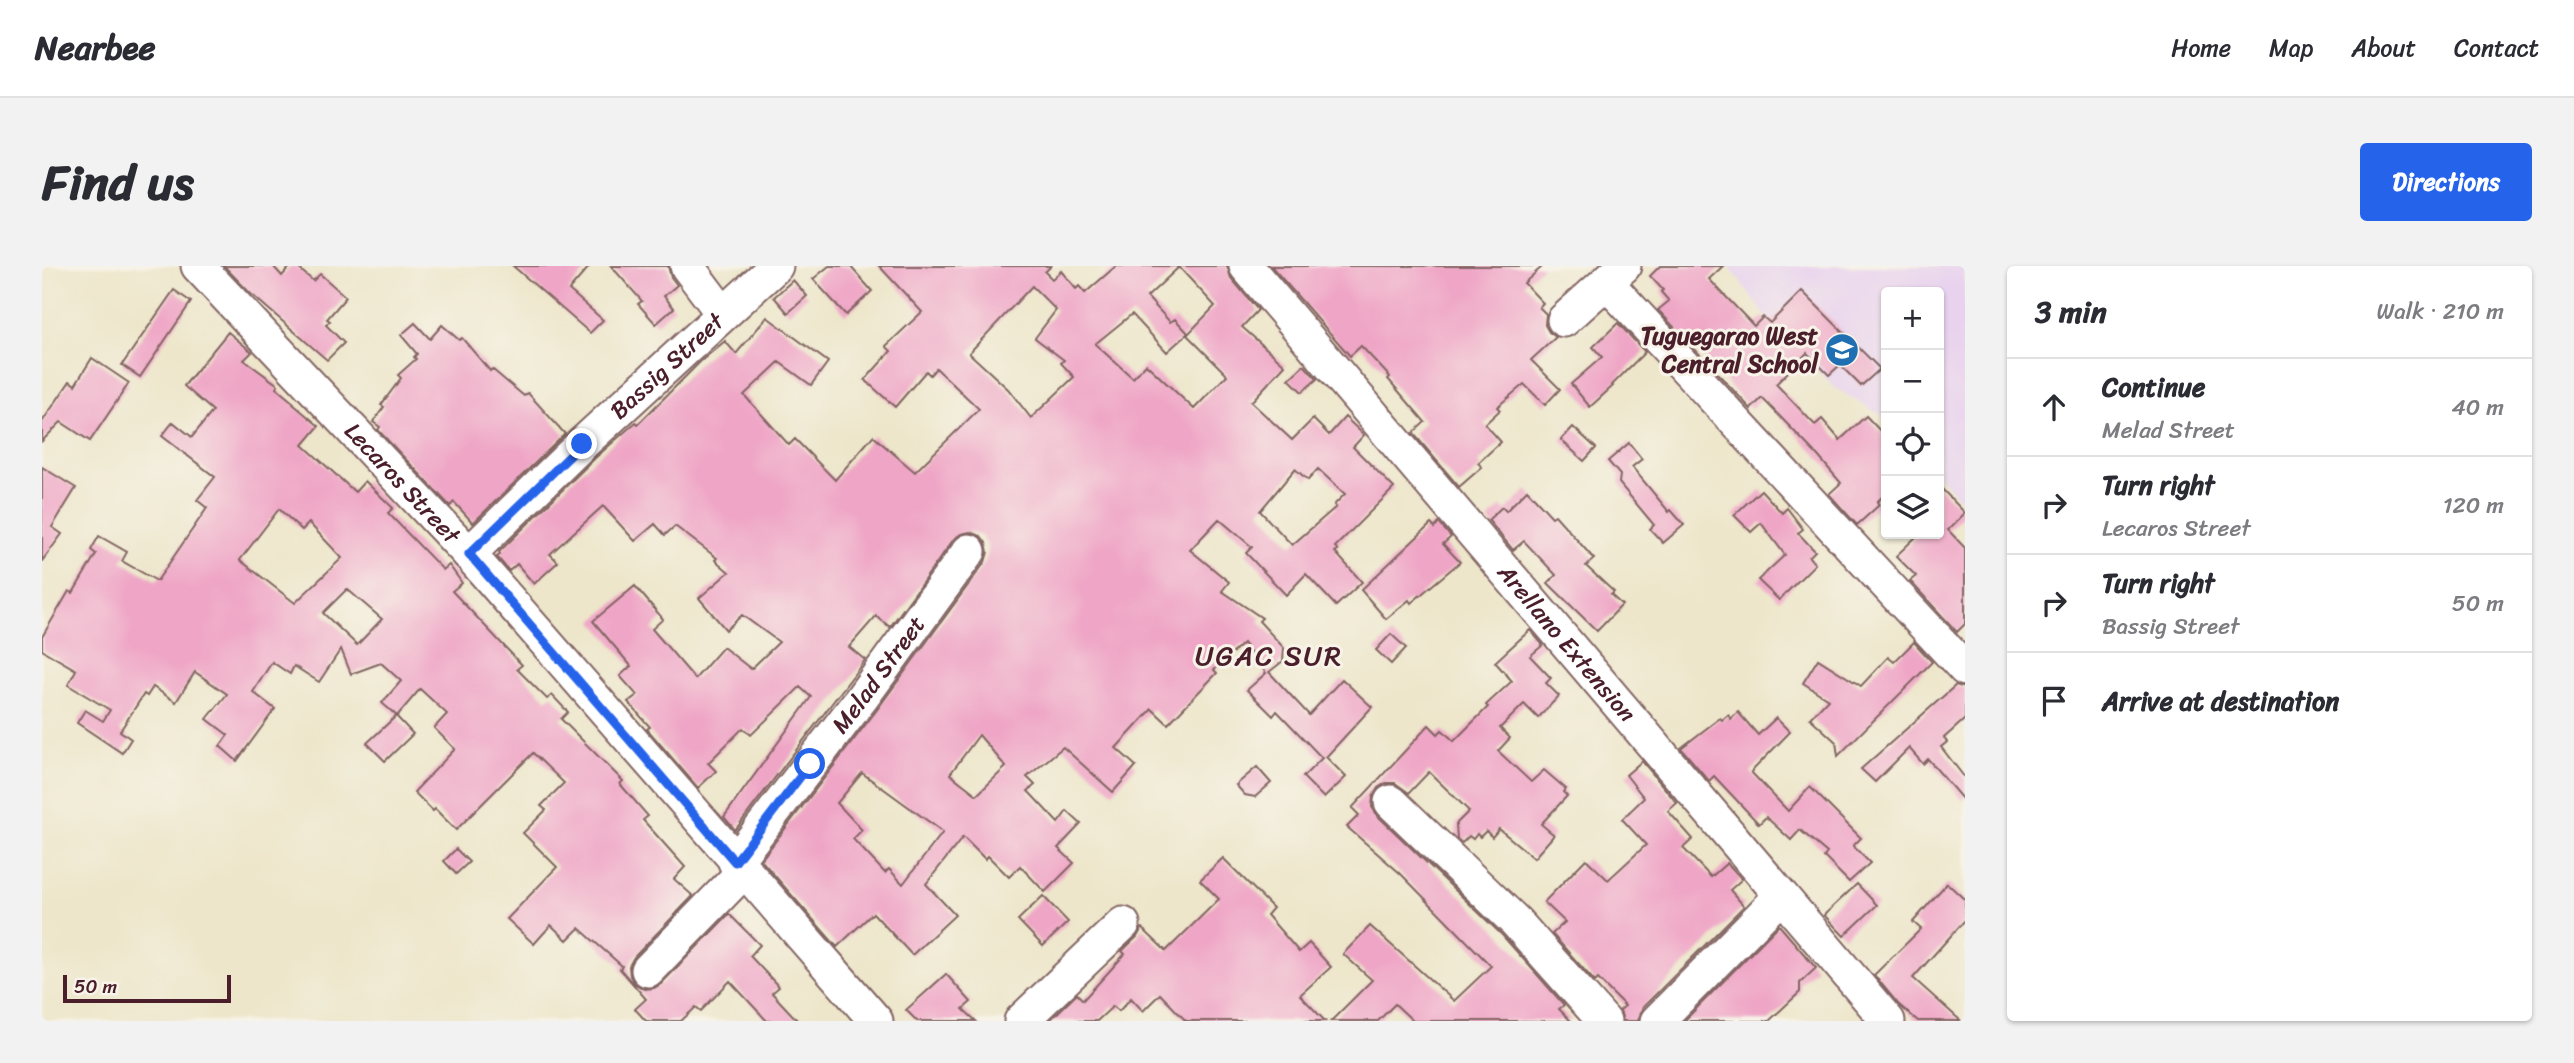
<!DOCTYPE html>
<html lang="en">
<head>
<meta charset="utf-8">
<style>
	:root { --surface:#fff; --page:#f2f2f3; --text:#2b2b33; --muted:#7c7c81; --line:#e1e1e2; --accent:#2563eb }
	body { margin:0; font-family:Sriracha,sans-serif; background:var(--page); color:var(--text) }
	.controls { position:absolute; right:21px; top:21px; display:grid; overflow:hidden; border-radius:7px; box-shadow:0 2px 5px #0004 }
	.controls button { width:63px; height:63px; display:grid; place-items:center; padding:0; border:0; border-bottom:2px solid var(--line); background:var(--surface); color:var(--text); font:35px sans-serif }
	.scale { position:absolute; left:21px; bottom:18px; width:168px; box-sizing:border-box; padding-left:7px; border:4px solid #4a1f2b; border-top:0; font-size:19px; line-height:24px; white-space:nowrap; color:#4a1f2b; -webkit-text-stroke:5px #f7f3e8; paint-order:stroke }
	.stop { position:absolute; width:21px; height:21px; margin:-16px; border:5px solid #2563eb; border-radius:50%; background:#fff }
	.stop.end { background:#2563eb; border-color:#fff; box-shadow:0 2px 7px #0008 }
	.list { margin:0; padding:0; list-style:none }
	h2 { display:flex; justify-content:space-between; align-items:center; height:91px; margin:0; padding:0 28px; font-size:30px }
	h2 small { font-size:23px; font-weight:400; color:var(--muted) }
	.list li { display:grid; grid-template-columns:46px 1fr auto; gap:21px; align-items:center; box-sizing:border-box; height:98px; padding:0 28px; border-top:2px solid var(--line) }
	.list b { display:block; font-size:26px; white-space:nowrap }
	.list p { margin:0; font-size:23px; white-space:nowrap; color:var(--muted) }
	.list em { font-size:23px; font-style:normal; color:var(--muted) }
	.icon { flex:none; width:38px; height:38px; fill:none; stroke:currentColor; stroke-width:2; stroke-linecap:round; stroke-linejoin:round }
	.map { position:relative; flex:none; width:1923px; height:755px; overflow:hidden; border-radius:7px }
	header { display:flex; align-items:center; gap:42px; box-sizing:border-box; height:98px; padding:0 35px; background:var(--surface); border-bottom:2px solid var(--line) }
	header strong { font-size:33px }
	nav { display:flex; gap:38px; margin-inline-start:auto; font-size:24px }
	.intro { display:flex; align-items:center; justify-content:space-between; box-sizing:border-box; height:168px; padding:0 42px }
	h1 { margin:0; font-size:49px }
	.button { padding:18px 32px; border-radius:7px; background:var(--accent); color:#fff; font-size:24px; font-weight:700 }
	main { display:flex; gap:42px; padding:0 42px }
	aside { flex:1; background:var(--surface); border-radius:7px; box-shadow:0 2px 5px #0004 }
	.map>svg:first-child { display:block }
	.built { fill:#e8d2ee }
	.building { fill:#efa6c6; fill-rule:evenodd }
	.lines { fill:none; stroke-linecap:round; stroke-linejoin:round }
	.minor-casing { stroke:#836563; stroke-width:37 }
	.minor { stroke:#fff; stroke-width:33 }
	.route { stroke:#2563eb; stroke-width:9 }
	.labels { text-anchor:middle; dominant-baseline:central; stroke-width:6; stroke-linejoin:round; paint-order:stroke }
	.poi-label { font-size:24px; font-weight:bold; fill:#4a1f2b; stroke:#f7f3e8; text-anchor:end }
	.street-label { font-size:24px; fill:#4a1f2b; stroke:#f7f3e8 }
	.quarter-label { font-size:28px; letter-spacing:2px; fill:#4a1f2b; stroke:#f7f3e8 }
</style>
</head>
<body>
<header>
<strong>Nearbee</strong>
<nav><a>Home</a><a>Map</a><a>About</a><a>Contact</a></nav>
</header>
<div class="intro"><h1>Find us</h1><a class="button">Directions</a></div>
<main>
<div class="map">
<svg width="1923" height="755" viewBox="0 0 1923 755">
	<rect width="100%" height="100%" fill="#f7f3e8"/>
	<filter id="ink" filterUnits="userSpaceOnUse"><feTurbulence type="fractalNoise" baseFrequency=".0143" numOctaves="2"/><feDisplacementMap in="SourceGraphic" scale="14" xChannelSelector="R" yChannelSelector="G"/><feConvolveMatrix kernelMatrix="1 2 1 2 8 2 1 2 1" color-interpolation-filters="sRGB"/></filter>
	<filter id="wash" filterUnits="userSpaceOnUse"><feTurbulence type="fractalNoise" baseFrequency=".00686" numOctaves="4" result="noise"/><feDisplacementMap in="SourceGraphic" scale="28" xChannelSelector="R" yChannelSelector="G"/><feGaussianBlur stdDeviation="1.57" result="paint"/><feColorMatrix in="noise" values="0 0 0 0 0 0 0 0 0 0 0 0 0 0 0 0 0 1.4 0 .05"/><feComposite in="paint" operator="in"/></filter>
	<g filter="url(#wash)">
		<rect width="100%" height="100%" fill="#ede6ca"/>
		<polygon class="built" points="1687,0 1923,0 1923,239 1897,210 1897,26 1844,26 1844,152 1792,121 1721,47"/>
		<g id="blocks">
			<g class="building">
				<polygon points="182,0 231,0 240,10 249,0 254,0 271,15 278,8 304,31 285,53 288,55 284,59 302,77 285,94 208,27"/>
				<polygon points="471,0 548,0 527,24 561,54 548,67"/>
				<polygon points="569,0 626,0 629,11 635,19 622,30 632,42 614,58 596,38 600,35"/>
				<polygon points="787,0 808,0 830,25 804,49 771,13"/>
				<path d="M837,0H1009L1003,6L1010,13L1019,5L1034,23L1037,20L1043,27L1074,0H1185L1189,12L1216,44L1200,61L1243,99L1209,136L1250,174L1271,153L1287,169L1303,151L1322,169L1311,181L1352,222L1293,281L1296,284L1293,286L1320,316L1294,340L1264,308L1244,329L1204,287L1210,281L1177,253L1148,284L1187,316L1180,325L1220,352L1217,355L1242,382L1241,395L1227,406L1267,449L1300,413L1330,441L1284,491L1304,511L1282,532L1261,511L1280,492L1235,445L1231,450L1205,424L1224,407L1201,377L1172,404L1175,407L1126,458L1110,443L1074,482L1094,500L1071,526L1021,481L985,511L993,519L986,525L1016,557L1025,545L1039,558L1016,582L1032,597L1003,626L978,600L967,611L946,590L943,593L921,571L884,618L913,649L870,689L831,647L795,681L719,594L834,445L943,296L946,286L944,277L939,270L928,266L919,268L912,273L848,361L834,350L807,381L823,394L693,564L682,551L769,431L758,421L709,469L701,462L666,497L674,505L656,522L605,463L608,461L586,436L595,429L578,410L589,400L551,355L593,320L621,353L610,363L653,413L681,381L709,403L737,376L700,349L684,364L657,332L687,306L673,294L675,292L633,260L623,269L613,258L593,275L561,240L508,288L516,296L492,318L475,298L467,305L455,291L458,288L457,286L553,192L594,156L596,158L659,95L683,75L694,88L725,51L786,96L769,119L737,96L702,129L747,179L753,173L793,214L831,170L873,206L937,143L894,102L888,109L884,105L853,141L823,114L849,85L844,80L880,46ZM1137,1L1173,40L1145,69L1185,109L1152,143L1104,98L1091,112L1053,78L1090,48L1125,86L1146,67L1133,53L1128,56L1105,31ZM990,20L1014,44L993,72L1022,94L1019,97L1032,111L989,152L966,123L927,87ZM1253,203L1266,214L1276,203L1303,228L1292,239L1294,241L1250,279L1218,245ZM937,469L964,501L935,529L908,508ZM820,507L901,566L861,618L847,603L843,607L811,573L820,564L795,537Z"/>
				<polygon points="1229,0 1501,0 1482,17 1501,37 1497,41 1504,48 1503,59 1507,66 1514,71 1489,94 1518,123 1503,139 1482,118 1455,141 1458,144 1443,158 1459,176 1436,197 1440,201 1417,221 1371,167 1383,156 1346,113 1348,111 1319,80 1308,90"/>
				<polygon points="1618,0 1681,0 1667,13 1712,60 1721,51 1728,57 1760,25 1838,103 1819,120 1798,99 1787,109 1765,87 1734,118 1773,159 1780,153 1798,174 1824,150 1844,171 1844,227 1835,236 1837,239 1815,259 1787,228 1799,217 1776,190 1720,132 1709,143 1616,44 1627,35 1619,26 1621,24 1608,10"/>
				<polygon points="751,14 765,30 746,47 732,31"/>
				<polygon points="132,24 149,36 98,111 80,99"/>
				<polygon points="373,57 388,73 400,59 417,74 420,72 448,105 450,103 482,130 486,127 523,168 431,257 412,236 408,240 336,164 338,161 331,156 342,141 339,139 359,112 356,109 374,93 372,91 375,88 359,69"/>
				<polygon points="1576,57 1603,86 1570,119 1571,120 1548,141 1529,118 1560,91 1551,81"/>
				<path d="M186,66L210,86L202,94L236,119L234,122L252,137L251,138L277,160L261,179L313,226L323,215L351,242L346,247L401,304L407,299L420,317L410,325L480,399L475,403L505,433L510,429L526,446L519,453L581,515L578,518L606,550L601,554L643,601L632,613L651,630L592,691L587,700L588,710L592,717L602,723L612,722L619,718L687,648L718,679L708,690L737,721L730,727L756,755H725L688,715L659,745L654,741L639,755H604L593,743L604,733L578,703L580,700L537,662L525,674L509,659L492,678L465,653L515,601L481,567L504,544L499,540L522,517L491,487L414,564L393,543L391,545L372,526L413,483L392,462L405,448L378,423L355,450L340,437L359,415L339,397L309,408L299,383L277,416L252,400L248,408L230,396L211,426L233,443L195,495L178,480L186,469L165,453L185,428L153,406L134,436L111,421L105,430L102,428L78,465L89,473L80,487L35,457L43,444L61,455L68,444L26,419L34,404L0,384V371L27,325L31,327L54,288L49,284L57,270L85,286L80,295L115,315L165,242L155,234L173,211L120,170L131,156L150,171L171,145L142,120ZM237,243L260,264L267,257L300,292L253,337L198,294ZM305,323L340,353L315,379L281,347Z"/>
				<polygon points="50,92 87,117 48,175 19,156 0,175 0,156 28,115 33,119"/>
				<polygon points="1262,99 1275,113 1260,126 1247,113"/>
				<polygon points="1531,161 1554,182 1542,195 1519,174"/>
				<polygon points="1587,177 1600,193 1590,201 1627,246 1629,244 1642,259 1621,277 1608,263 1612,259 1577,217 1578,209 1566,195"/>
				<polygon points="0,201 34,222 10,261 20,268 0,295"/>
				<polygon points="1897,220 1923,247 1906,264 1923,282 1923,358 1915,366 1868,315 1874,310 1854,290 1877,268 1897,268"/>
				<polygon points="1485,224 1510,251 1513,249 1552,293 1544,300 1572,326 1569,329 1580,339 1555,365 1506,317 1514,309 1482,275 1471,284 1446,254 1460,241 1464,245"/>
				<polygon points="1719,224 1740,247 1745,242 1761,263 1756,267 1773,285 1767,291 1773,298 1737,334 1716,314 1743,289 1719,257 1709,266 1692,249"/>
				<polygon points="1397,257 1409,271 1401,278 1418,296 1369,337 1367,334 1344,353 1319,324 1389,258 1393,262"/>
				<polygon points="1488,364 1501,379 1488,390 1509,412 1504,417 1517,430 1496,452 1482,438 1458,462 1468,472 1456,485 1489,516 1502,504 1524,523 1521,526 1525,530 1499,558 1512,569 1492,592 1457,563 1450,571 1444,565 1438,571 1435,568 1431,573 1427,570 1420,577 1415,573 1414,558 1427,545 1387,506 1367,527 1353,517 1344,517 1336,522 1331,531 1330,541 1336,550 1460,669 1522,739 1517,743 1529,755 1371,755 1353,738 1336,755 1289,755 1330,714 1301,688 1328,660 1412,735 1449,700 1359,608 1305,561 1317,549 1310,542 1387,459 1396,468 1400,464 1412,475 1446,441 1444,439 1470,415 1453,396"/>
				<polygon points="1349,368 1364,382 1349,398 1334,384"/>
				<polygon points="1872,376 1890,396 1796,490 1794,476 1768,452 1786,433 1761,417 1776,393 1819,420 1846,391 1852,396"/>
				<polygon points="1914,419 1923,422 1923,453 1902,472 1905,476 1899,481 1923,512 1923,532 1921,534 1886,493 1881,498 1867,482 1833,516 1819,503"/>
				<polygon points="1696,446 1716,469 1734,452 1748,466 1709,506 1746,545 1768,521 1819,572 1811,580 1828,597 1807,616 1782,591 1785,587 1758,564 1749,574 1724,551 1717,558 1672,510 1667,515 1639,482 1678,452 1680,454 1686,449 1689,453"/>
				<polygon points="354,450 371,468 343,495 325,477"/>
				<polygon points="1600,495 1635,537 1626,545 1651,573 1641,582 1669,611 1685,597 1700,613 1688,624 1702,640 1601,741 1596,755 1581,755 1578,744 1583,740 1556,713 1553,716 1510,668 1523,656 1502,636 1544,593 1566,614 1604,579 1580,553 1602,532 1584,509"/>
				<polygon points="1215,501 1229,517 1213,531 1203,529 1194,519"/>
				<polygon points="414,583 427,596 414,608 402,595"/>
				<polygon points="1181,592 1231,642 1225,649 1257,686 1267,677 1289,701 1258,729 1283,755 1144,755 1118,728 1101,745 1089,732 1077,745 1071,740 1055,755 1007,755 1035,728 1041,734 1083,688 1080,685 1095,671 1100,662 1124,685 1177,633 1158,614"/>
				<polygon points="1905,617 1923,634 1923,654 1871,712 1919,755 1876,755 1856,738 1832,709 1879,663 1871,656"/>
				<polygon points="1815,618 1835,639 1802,670 1782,649"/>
				<polygon points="1001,630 1026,656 1001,680 976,654"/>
				<polygon points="1737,659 1774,702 1758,717 1758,726 1727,755 1642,755"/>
				<polygon points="904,708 929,736 921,743 934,755 875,755 864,744"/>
			</g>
		</g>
	</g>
	<g filter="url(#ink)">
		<use href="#blocks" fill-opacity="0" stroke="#836563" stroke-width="2"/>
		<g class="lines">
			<g class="minor-casing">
				<g id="minor">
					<path id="s1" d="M156,0L427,288L834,755"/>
					<polyline points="645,0 681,48"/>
					<path id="s2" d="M1204,0L1846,755"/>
					<polyline points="1565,17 1923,403"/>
					<polyline points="1522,54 1582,0"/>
					<path id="s3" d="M427,288L540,178L734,0"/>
					<polyline points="1349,536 1474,656 1562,755"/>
					<path id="s4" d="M693,596L819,433L927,285"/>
					<polyline points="606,704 702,605"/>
					<polyline points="979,755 1081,658"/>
					<polyline points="1615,755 1739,630"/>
				</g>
			</g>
			<use href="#minor" class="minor"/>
		</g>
	</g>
	<g class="lines" filter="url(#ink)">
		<polyline class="route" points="540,178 427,288 693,596 768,498"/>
	</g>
	<defs>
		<g id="school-disc" transform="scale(1.75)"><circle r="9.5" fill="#1f6fb2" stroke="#f7f3e8"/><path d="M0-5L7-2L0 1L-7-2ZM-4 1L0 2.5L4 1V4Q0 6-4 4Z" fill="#fff"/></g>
	</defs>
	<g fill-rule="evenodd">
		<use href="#school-disc" x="1800" y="84"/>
	</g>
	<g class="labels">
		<g class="poi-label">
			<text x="1776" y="70">Tuguegarao West<tspan x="1776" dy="28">Central School</tspan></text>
		</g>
		<g class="street-label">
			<text stroke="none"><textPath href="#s3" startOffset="273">Bassig Street</textPath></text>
			<text stroke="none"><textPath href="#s1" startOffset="298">Lecaros Street</textPath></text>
			<text stroke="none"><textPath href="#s2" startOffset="495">Arellano Extension</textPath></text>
			<text stroke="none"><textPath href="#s4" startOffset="236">Melad Street</textPath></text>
		</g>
		<g class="quarter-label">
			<text x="1227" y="389">UGAC SUR</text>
		</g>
	</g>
</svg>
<div class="controls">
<button>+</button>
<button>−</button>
<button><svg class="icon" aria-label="locate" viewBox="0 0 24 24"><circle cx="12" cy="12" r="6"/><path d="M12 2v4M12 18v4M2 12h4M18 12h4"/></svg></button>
<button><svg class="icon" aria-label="layers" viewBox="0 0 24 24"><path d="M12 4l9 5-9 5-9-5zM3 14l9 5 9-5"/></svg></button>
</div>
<div class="scale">50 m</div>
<div class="stop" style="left:768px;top:498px"></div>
<div class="stop end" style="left:540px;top:178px"></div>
</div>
<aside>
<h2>3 min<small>Walk · 210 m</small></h2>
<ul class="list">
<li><svg class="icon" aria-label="ahead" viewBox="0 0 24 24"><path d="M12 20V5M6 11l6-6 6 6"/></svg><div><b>Continue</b><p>Melad Street</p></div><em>40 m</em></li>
<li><svg class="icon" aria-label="right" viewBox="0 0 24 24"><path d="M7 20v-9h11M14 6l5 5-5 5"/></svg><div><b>Turn right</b><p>Lecaros Street</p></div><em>120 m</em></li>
<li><svg class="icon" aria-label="right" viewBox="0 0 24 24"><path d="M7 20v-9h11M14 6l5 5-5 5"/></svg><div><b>Turn right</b><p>Bassig Street</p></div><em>50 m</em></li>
<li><svg class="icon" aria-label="arrive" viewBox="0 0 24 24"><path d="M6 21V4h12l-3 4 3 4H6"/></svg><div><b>Arrive at destination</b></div></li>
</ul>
</aside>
</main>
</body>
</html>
